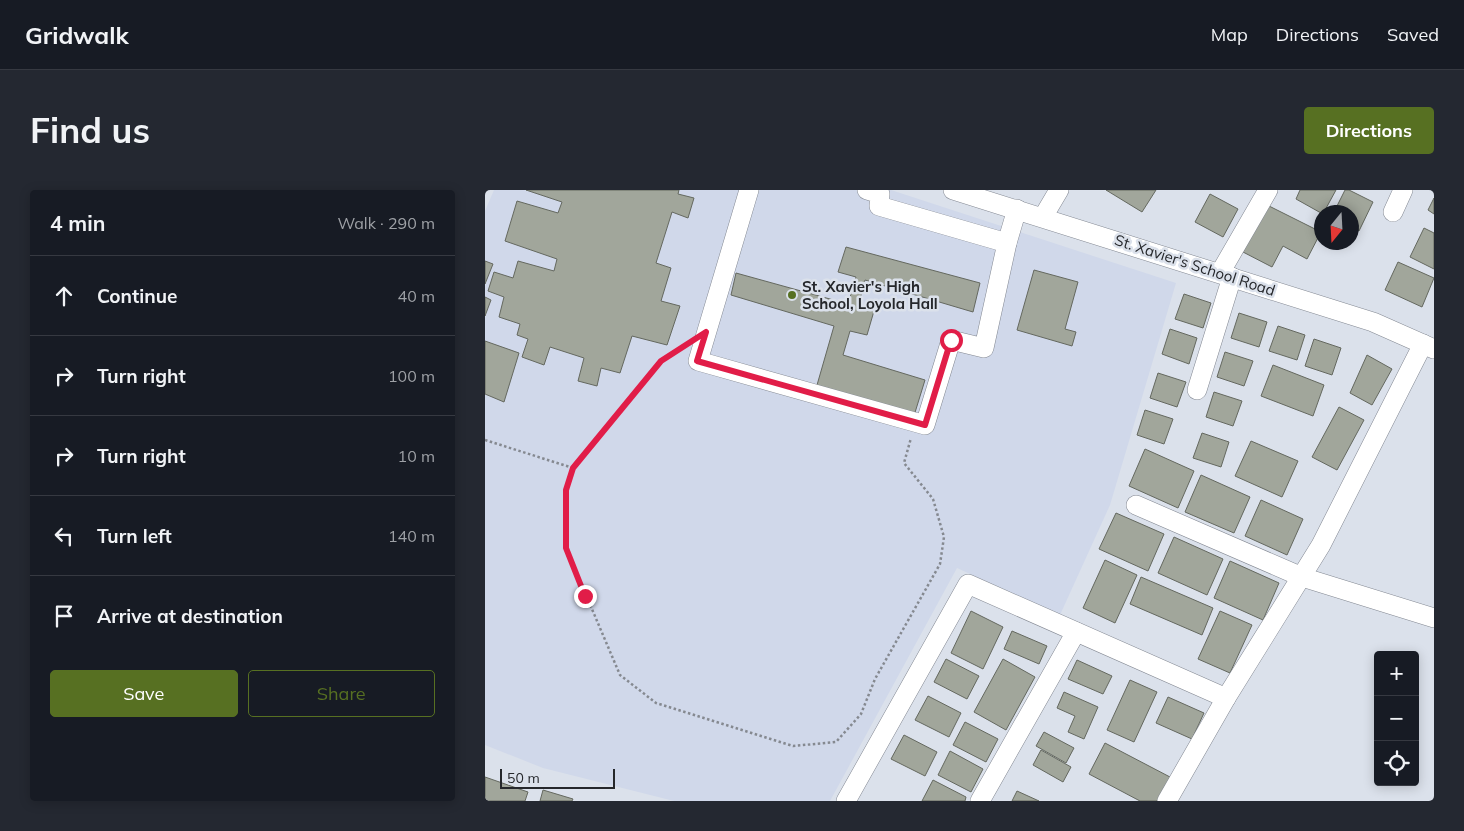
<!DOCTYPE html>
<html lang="en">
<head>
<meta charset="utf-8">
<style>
	:root { --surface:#171b24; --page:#242831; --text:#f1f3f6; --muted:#9ea1a6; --line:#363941; --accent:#577022 }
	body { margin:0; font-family:Mulish,sans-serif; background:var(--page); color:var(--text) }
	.controls { position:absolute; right:15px; bottom:15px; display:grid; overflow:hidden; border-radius:5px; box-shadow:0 2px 12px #0003 }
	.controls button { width:45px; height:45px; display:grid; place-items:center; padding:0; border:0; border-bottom:1px solid var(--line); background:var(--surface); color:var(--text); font:25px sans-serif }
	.compass { position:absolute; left:829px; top:15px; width:45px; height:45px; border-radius:50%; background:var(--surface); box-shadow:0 2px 12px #0003; rotate:198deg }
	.scale { position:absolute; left:15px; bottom:12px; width:115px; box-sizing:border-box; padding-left:5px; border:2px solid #25272b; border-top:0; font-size:14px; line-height:18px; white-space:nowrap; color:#25272b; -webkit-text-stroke:4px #dbe1eb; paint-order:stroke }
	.stop { position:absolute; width:15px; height:15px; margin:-11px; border:4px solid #e11d48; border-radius:50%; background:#fff }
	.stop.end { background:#e11d48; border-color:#fff; box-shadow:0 1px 5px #0008 }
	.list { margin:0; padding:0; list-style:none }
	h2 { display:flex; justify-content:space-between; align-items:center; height:65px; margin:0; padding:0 20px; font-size:21px }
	h2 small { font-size:16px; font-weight:400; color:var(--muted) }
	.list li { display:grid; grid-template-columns:32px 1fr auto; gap:15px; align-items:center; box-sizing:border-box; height:80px; padding:0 20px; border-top:1px solid var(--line) }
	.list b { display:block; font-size:19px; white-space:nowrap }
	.list em { font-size:16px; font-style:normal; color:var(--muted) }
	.actions { display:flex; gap:10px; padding:15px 20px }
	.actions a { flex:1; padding:11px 0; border:1px solid var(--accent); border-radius:5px; text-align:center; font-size:18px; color:var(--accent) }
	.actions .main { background:var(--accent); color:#fff }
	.icon { flex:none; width:28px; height:28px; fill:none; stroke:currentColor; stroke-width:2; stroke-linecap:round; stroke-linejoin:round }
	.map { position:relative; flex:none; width:949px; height:611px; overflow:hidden; border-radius:5px }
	header { display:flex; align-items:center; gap:30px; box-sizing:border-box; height:70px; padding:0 25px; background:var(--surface); border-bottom:1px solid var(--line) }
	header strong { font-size:24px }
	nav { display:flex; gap:28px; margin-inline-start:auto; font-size:18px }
	.intro { display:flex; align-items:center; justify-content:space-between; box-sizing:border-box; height:120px; padding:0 30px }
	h1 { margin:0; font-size:35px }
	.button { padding:12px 22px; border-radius:5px; background:var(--accent); color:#fff; font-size:18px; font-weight:700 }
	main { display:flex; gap:30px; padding:0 30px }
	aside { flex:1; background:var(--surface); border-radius:5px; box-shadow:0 2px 12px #0003 }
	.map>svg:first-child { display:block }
	.built { fill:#d0d8ea }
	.building { fill:#a1a69b; stroke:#64685f }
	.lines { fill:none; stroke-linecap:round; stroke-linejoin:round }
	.minor-casing { stroke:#838892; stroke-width:20 }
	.path { stroke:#858990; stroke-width:2.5; stroke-dasharray:2.5 2.5; stroke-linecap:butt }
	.minor { stroke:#fff; stroke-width:19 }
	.route { stroke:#e11d48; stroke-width:6 }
	.poi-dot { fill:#577022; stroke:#dbe1eb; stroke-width:2 }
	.labels { text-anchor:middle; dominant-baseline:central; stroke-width:5; stroke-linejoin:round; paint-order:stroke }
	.street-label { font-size:15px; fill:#25272b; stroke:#dbe1eb }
	.poi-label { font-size:15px; font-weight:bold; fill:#25272b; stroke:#dbe1eb; text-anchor:start }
</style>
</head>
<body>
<header>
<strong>Gridwalk</strong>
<nav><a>Map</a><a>Directions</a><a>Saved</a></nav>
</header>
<div class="intro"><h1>Find us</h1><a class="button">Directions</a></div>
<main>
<aside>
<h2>4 min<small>Walk · 290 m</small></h2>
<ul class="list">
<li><svg class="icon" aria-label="ahead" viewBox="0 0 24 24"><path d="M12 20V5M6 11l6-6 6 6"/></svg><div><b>Continue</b></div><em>40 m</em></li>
<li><svg class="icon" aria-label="right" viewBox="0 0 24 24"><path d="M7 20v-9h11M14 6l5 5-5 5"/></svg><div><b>Turn right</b></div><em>100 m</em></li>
<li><svg class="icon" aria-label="right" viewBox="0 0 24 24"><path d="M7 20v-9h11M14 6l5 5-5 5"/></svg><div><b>Turn right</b></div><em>10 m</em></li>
<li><svg class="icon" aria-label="left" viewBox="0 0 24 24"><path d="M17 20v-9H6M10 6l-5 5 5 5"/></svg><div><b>Turn left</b></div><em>140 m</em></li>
<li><svg class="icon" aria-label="arrive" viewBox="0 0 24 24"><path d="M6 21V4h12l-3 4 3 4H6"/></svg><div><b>Arrive at destination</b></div></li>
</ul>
<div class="actions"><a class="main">Save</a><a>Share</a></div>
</aside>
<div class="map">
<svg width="949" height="611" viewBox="0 0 949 611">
	<rect width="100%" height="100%" fill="#dbe1eb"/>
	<polygon class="built" points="9,0 406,0 691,93 625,315 575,425 472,378 345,611 189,611 58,578 0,555 0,21"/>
	<g class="building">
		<polygon points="41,0 194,0 193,4 209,8 203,28 187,22 171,73 186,78 176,111 195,116 182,155 147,146 135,183 116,178 112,196 93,191 99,168 65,157 59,175 37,167 43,149 32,145 35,134 14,127 19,107 3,101 9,82 28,88 33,71 69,81 72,69 20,51 32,11 73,23 77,12"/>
		<polygon points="621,0 671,0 657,22"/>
		<polygon points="815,0 851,0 839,22 836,23 811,9"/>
		<polygon points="860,0 864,0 888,12 874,41 866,37 866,22 849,22"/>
		<polygon points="725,4 753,19 738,47 710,32"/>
		<polygon points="949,8 949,24 943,20"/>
		<polygon points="782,15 836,42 822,69 798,56 787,77 758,62"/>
		<polygon points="939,38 949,43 949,79 925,67"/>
		<polygon points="361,57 495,93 488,122 380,90 373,117 389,121 382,145 365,141 358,165 440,190 428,229 330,202 349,136 246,105 251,83 363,114 371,87 353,82"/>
		<polygon points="0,71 8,74 0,94"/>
		<polygon points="913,72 949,88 937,117 900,100"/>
		<polygon points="549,80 593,92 580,139 591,142 587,156 532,140"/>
		<polygon points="699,104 726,113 718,138 690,129"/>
		<polygon points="0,107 6,110 0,126"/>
		<polygon points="754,123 782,132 774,157 746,148"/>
		<polygon points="793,136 820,145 812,170 784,161"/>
		<polygon points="685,139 712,148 704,174 677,164"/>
		<polygon points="829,149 856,158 847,185 820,176"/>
		<polygon points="0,151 34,163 19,212 0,204"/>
		<polygon points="740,162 768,171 759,196 732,187"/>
		<polygon points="882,165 907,179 887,215 865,203"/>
		<polygon points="788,175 839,195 828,226 776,206"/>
		<polygon points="673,183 701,192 692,217 665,208"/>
		<polygon points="729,202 757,211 748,236 721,227"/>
		<polygon points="854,217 879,230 852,280 827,267"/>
		<polygon points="660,220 688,229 679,254 652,245"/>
		<polygon points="717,243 744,252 736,277 708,268"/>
		<polygon points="766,251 813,271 797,307 750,286"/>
		<polygon points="660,259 709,281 693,318 644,296"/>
		<polygon points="716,285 765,307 749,343 700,322"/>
		<polygon points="776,310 818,329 802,365 760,346"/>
		<polygon points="631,323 679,344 663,381 614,359"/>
		<polygon points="689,347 738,369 722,405 673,383"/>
		<polygon points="620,370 652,385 630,433 598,418"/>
		<polygon points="745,371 794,393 778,430 729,408"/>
		<polygon points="656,387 728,418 717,445 645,414"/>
		<polygon points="486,421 518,437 498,479 466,463"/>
		<polygon points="735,421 767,435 745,483 713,469"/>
		<polygon points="527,441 562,456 554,474 519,459"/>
		<polygon points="461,469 494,486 482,509 449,492"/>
		<polygon points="518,469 550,487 521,540 489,522"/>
		<polygon points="592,470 627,486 618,504 583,489"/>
		<polygon points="645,490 672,502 649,552 622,540"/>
		<polygon points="579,502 613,517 599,549 583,542 590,526 572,518"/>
		<polygon points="443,506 476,523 464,547 430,530"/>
		<polygon points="683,507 719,523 707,549 671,533"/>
		<polygon points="480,532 513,549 501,572 468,555"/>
		<polygon points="559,542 589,558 581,573 551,556"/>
		<polygon points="419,545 452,562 440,586 406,569"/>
		<polygon points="620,553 685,587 672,611 655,611 604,584"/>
		<polygon points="556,560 586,577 578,592 548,575"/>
		<polygon points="465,561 498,579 486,602 453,585"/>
		<polygon points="0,587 43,602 40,611 0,611"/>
		<polygon points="448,590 481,607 480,611 437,611"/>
		<polygon points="58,600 88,609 87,611 55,611"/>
		<polygon points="532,601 554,611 527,611"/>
	</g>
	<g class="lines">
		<g class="minor-casing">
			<g id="minor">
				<polyline points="264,0 213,171 440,235 466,150 499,158 522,53 532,19"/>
				<polyline points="382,0 395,4 394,16 522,53"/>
				<polyline points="468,0 888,132 949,159"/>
				<polyline points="908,22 918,0"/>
				<polyline points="558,27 574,0"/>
				<polyline points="735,83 783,0"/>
				<polyline points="712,200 747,87"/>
				<polyline points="651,315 817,387 949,428"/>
				<polyline points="361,611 483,394 741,508 836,355 938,154"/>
				<polyline points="495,611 591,442"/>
				<polyline points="682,611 741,508"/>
			</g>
		</g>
		<g class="path">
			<polyline points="200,156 176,171 88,278 81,300 81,358 135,485 171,513 308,556 351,552 376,524 390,489 455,374 459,347 448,309 419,273 426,248"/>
			<polyline points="0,250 88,278"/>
		</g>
		<use href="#minor" class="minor"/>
	</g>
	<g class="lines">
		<polyline class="route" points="100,406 81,358 81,300 88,278 176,171 221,142 212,171 440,235 466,150"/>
	</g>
	<circle class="poi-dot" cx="307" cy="105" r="5"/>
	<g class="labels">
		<g class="street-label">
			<text transform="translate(710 75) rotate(18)">St. Xavier's School Road</text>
		</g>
		<g class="poi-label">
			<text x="317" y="96">St. Xavier's High<tspan x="317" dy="17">School, Loyola Hall</tspan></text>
		</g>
	</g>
</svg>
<div class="controls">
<button>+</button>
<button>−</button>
<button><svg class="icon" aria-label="locate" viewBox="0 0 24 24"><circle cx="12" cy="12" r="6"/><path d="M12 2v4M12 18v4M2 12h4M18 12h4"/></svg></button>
</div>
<svg class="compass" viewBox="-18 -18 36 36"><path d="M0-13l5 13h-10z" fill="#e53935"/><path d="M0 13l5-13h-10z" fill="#9ea1a6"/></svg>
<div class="scale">50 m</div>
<div class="stop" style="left:466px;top:150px"></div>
<div class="stop end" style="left:100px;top:406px"></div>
</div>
</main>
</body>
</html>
